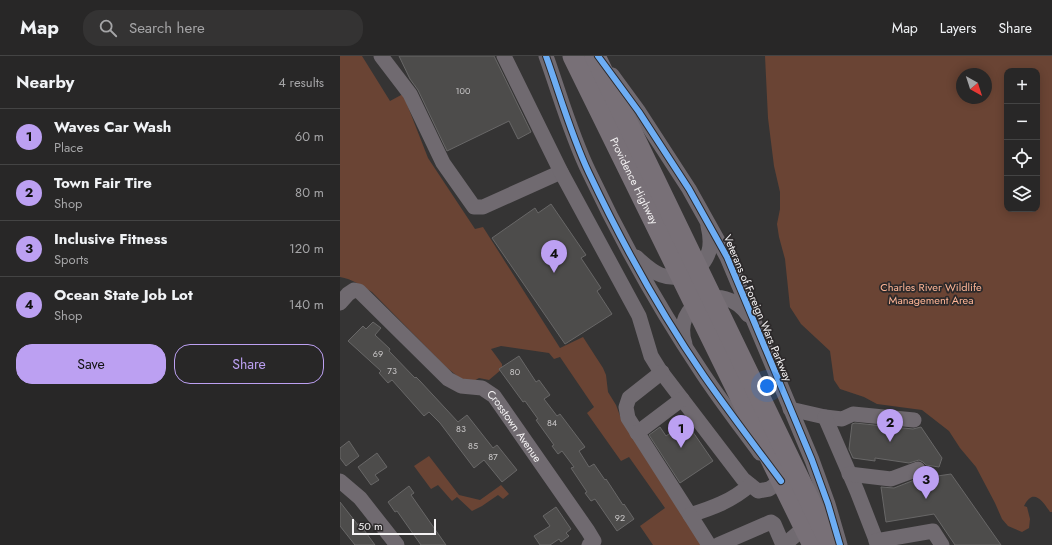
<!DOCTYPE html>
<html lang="en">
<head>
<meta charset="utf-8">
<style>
	:root { --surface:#282727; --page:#343333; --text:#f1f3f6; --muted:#a5a5a7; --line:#444; --accent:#bca0f2 }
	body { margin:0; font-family:Jost,sans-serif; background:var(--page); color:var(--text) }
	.controls { position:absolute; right:12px; top:12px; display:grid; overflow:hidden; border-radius:8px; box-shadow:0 2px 10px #0003 }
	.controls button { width:36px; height:36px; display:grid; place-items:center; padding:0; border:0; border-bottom:1px solid var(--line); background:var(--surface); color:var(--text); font:20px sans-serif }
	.compass { position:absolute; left:616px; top:12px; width:36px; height:36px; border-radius:50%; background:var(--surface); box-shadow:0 2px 10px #0003; rotate:141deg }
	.scale { position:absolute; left:12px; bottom:10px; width:84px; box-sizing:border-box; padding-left:4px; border:2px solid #f5f3f4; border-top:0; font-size:11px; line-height:14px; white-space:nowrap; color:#f5f3f4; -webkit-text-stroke:3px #2c292a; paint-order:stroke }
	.you { position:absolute; left:427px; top:330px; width:14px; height:14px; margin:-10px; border:3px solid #fff; border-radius:50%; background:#1a73e8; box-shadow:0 0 0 6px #1a73e833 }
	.badge { display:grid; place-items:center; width:26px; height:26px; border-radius:50%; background:var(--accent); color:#111; font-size:13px; font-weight:700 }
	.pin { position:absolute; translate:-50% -33px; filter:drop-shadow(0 1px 2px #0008) }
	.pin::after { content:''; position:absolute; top:21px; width:14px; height:12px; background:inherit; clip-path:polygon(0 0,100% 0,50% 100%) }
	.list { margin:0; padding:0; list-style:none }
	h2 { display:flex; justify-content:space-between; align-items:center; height:52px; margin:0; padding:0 16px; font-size:17px }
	h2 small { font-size:13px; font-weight:400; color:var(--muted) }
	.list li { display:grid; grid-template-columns:26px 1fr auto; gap:12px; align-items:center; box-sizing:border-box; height:56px; padding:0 16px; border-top:1px solid var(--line) }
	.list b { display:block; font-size:15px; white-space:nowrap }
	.list p { margin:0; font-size:13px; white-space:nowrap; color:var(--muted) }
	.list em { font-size:13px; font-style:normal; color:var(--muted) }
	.actions { display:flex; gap:8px; padding:12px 16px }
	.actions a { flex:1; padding:9px 0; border:1px solid var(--accent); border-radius:16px; text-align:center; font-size:14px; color:var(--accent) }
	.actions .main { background:var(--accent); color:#111 }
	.icon { flex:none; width:22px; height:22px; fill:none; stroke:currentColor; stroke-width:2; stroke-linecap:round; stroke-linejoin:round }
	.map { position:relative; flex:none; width:712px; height:489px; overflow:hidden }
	header { display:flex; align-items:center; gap:24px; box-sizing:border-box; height:56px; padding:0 20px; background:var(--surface); border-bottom:1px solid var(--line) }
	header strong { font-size:19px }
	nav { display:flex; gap:22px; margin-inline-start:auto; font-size:14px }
	.search { width:280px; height:36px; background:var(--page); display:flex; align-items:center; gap:10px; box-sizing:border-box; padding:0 14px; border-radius:16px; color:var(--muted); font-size:15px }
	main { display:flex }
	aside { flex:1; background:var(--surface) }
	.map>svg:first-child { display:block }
	.green { fill:#6a4434; fill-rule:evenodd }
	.building { fill:#4d4c4b; stroke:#686767 }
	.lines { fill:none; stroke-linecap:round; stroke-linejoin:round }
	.minor { stroke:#706a70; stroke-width:15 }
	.highway { stroke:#787077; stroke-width:21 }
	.cycleway-casing { stroke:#2c292a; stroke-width:8 }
	.cycleway { stroke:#6dadf4; stroke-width:6 }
	.labels { text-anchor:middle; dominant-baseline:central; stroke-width:3.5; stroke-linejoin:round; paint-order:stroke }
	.number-label { font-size:9px; fill:#cbc9ca }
	.street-label { font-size:11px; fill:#f5f3f4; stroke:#2c292a }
	.park-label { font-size:11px; fill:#ffb696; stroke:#2c292a }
</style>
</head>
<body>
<header>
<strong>Map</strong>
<div class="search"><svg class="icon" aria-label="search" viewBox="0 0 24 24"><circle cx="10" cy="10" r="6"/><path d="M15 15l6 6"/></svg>Search here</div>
<nav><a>Map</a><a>Layers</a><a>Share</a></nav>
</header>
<main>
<aside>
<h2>Nearby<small>4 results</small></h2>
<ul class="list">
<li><span class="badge">1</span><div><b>Waves Car Wash</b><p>Place</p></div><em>60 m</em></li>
<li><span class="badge">2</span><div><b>Town Fair Tire</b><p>Shop</p></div><em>80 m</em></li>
<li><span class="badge">3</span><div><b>Inclusive Fitness</b><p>Sports</p></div><em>120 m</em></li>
<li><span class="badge">4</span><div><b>Ocean State Job Lot</b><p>Shop</p></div><em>140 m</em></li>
</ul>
<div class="actions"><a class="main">Save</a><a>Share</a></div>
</aside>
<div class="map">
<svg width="712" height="489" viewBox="0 0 712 489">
	<rect width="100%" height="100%" fill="#353434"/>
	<g class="green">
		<path d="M0,0H22L50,45L63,38L88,102L135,173L143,171L220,292L243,281L263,312L266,319L268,336L276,349L282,365L364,489H313L300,470L325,452L289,401L281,405L247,357L254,351L220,301L214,303L209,297L161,290L151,293L162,308V313L149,324L139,322L132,326L121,323L106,311L32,236C22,230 12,223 0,221Z"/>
		<path d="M425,0H712V456H710C703,445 693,431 684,450L687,451L690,463L689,472L682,476L668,470L662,463L655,447L636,411L620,392L609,375L582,354L537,348L524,341L500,333L494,324L490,295L461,268L450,251L445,203L439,181L437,168L440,153V136L434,110L428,62ZM667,15H697V153H667ZM622,18H646V42H622Z"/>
		<polygon points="89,400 119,439 140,444 161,429 169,438 163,443 158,439 142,450 132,455 117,441 112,445 98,429 91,433 74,410"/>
	</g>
	<g class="building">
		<polygon points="59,0 154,0 191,76 178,83 169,65 107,95 78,34 70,23"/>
		<polygon points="211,148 246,199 241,202 261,232 257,235 272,258 225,288 152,182 195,152 198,157"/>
		<polygon points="33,266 41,272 35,279 50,293 49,295 75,322 76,321 80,325 118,366 127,359 153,392 157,389 177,414 162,426 144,404 134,412 100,367 89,356 84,360 52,324 48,327 39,317 41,315 8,285 23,270 26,273"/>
		<polygon points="179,300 196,326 199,324 210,339 204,343 217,360 220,358 245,391 239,395 249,411 254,408 265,424 266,423 283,449 284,448 294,463 277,475 255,443 251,445 245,437 247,436 231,412 234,411 222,395 218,398 212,390 214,389 196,364 198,363 185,345 183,346 159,313"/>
		<polygon points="346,366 373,405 340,427 309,379 320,371 326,380"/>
		<polygon points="515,367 573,373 581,371 602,402 599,411 586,409 583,406 579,404 569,407 535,402 535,405 513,402 509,393 512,368"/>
		<polygon points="9,385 19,400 6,410 0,402 0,392"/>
		<polygon points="37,397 47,411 35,419 39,424 31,429 18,411"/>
		<polygon points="611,418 661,489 615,489 594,458 546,466 541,431 554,432 577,423"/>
		<polygon points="69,430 74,437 71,439 106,489 81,489 57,455 55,456 48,446"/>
		<polygon points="0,446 18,469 19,467 35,489 15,489 0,470"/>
		<polygon points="216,451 231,473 226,477 229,480 221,486 219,483 210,489 200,489 194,480 210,470 203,460"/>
	</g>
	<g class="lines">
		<g class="minor">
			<polyline points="41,0 70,38 103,107 134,151 143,151 221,116"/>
			<polyline points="164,0 221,116 299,260 311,300 319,313 403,423 418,435 429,433 441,425 435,417"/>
			<path d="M206,0C220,39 231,79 249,116C282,186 320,254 363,318C381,345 401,371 420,397"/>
			<polyline points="272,19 299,56 349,133 387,201 472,404 488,448 500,489"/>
			<path d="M296,201C304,208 312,216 321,219C340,226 363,215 369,195C371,187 370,178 368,170"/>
			<path id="s1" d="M0,247L8,238L14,234L19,235L108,323L121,330L142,332L154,340L248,475L254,485L249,489"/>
			<path d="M345,288C331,248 383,223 408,259"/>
			<path d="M322,316L289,342L286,351L288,362L350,459C372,452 392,445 410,429"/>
			<polyline points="450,353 485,361 502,363 513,358 574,364"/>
			<polyline points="485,361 517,435 538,489"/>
			<polyline points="297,377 342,343"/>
			<polyline points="509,418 551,423 578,413"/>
			<polyline points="0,425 20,442 57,489"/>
			<polyline points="350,459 369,489"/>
			<polyline points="536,485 593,475 602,489"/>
			<polyline points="378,489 431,466 434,468 443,489"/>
			<polyline points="444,489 464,472"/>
		</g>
		<g class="highway">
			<path id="s2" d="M233,0L473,489"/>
			<polyline points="255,0 491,489"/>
		</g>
		<g class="cycleway-casing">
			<g id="cycleway">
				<path d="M206,0C220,39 231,79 249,117C282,187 320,256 364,320C389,356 415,390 441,425"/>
				<polyline points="258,0 299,56 349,133 387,201 472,404 488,448 500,489"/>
			</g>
		</g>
		<use href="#cycleway" class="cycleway"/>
	</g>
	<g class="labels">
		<g class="number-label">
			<text x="123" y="34">100</text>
			<text x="38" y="297">69</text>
			<text x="52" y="314">73</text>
			<text x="175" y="315">80</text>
			<text x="212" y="366">84</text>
			<text x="121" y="372">83</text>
			<text x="133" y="389">85</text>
			<text x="153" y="400">87</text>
			<text x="280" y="461">92</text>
		</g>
		<g class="street-label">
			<text stroke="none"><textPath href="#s2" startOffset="139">Providence Highway</textPath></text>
			<text transform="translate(418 252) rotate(67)">Veterans of Foreign Wars Parkway</text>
			<text stroke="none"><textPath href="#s1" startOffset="236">Crosstown Avenue</textPath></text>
		</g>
		<g class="park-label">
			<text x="591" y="231">Charles River Wildlife<tspan x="591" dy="13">Management Area</tspan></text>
		</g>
	</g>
</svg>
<div class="controls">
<button>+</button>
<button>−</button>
<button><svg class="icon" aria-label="locate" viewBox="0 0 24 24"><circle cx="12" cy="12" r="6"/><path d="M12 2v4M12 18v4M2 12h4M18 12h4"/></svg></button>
<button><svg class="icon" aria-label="layers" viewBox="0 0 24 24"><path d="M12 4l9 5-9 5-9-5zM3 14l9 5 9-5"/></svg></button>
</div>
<svg class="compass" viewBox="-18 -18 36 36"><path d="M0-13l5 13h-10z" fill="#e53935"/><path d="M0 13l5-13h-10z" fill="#a5a5a7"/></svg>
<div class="scale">50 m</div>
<div class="you"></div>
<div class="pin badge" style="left:341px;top:392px">1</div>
<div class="pin badge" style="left:550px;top:386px">2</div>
<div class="pin badge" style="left:586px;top:443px">3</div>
<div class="pin badge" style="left:214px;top:217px">4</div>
</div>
</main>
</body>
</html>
